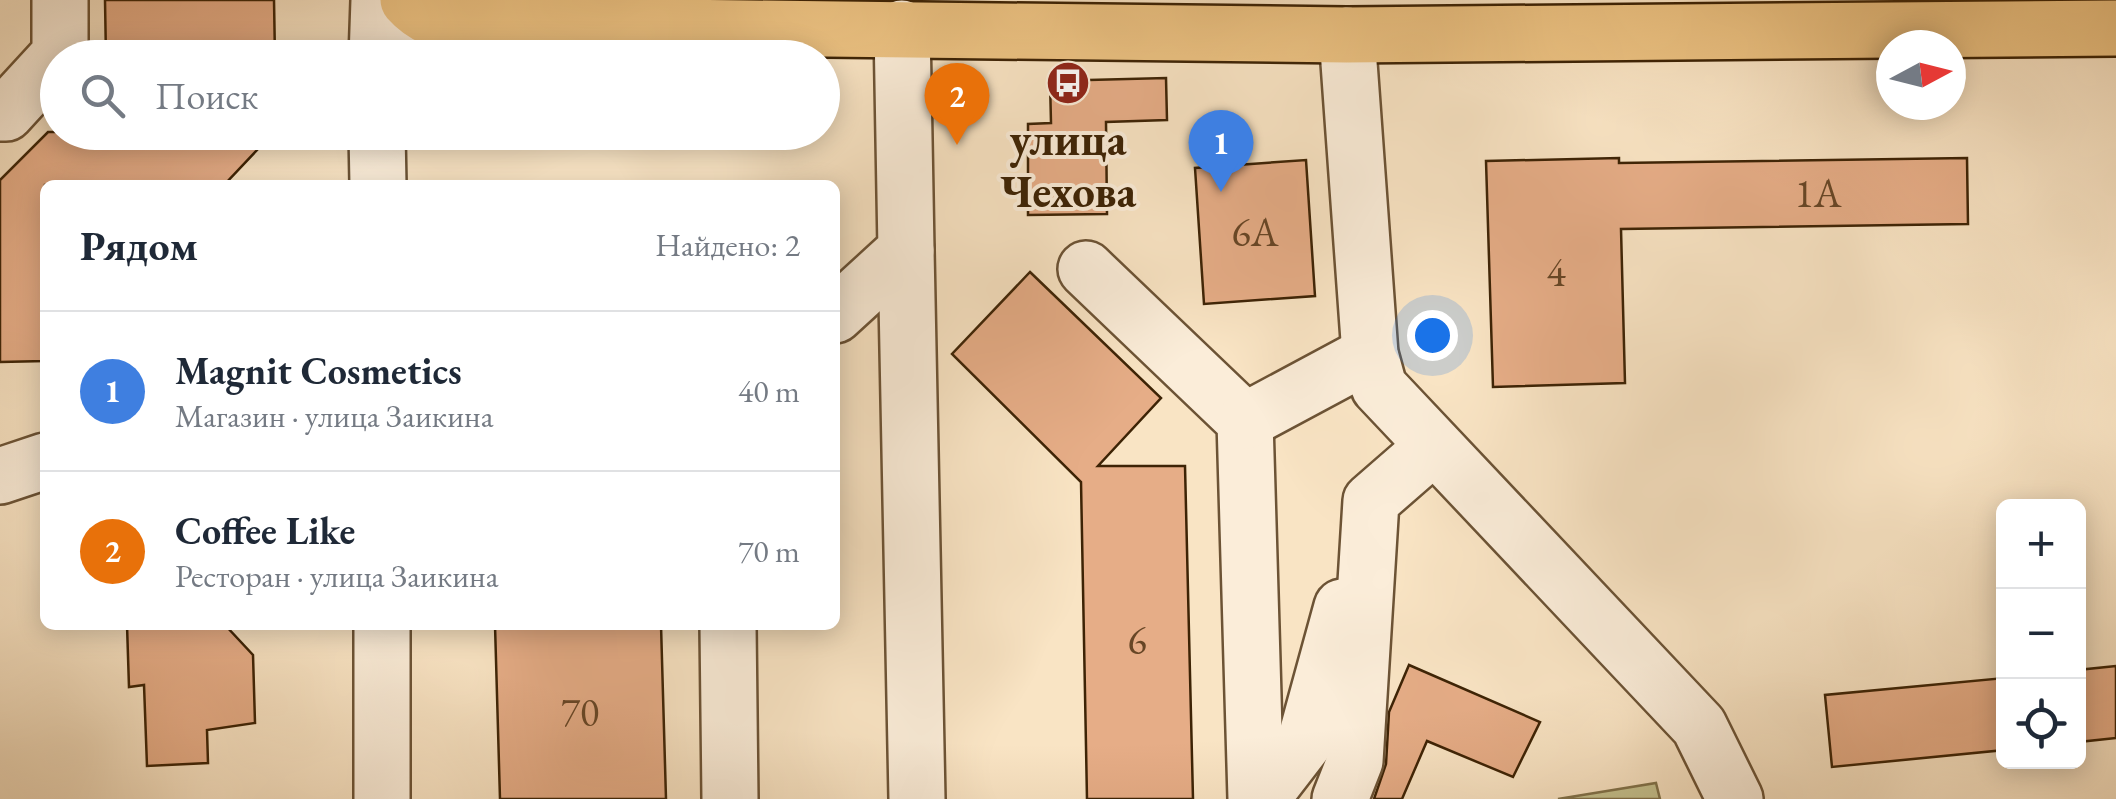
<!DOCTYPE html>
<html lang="ru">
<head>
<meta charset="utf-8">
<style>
	:root { --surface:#fff; --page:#f2f2f3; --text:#1f2937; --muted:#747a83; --line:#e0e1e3; --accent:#7c3aed }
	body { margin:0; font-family:"EB Garamond",serif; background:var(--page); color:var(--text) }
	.controls { position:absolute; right:30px; bottom:30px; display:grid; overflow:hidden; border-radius:15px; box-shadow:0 5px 25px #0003 }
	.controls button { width:90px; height:90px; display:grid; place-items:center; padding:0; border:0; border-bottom:2px solid var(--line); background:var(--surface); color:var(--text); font:50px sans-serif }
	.compass { position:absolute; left:1876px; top:30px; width:90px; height:90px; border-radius:50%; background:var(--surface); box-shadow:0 5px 25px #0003; rotate:83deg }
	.you { position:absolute; left:1432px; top:335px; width:35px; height:35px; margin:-25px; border:8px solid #fff; border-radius:50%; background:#1a73e8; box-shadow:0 0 0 15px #1a73e833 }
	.badge { display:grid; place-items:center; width:65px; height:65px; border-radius:50%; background:var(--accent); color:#fff; font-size:32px; font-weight:700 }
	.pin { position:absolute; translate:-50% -82px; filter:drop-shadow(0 2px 5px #0008) }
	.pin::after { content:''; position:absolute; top:52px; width:35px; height:30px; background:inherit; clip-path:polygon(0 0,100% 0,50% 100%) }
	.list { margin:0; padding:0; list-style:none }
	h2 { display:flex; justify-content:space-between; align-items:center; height:130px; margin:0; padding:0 40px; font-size:42px }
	h2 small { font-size:32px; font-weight:400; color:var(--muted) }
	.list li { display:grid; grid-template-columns:65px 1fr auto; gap:30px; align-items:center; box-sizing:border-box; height:160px; padding:0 40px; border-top:2px solid var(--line) }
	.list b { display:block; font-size:38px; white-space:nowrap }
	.list p { margin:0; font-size:32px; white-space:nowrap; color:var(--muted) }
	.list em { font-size:32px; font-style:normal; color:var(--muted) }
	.icon { flex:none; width:55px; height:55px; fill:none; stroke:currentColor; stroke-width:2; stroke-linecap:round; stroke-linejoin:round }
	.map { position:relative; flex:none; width:2116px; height:799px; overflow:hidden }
	.search { position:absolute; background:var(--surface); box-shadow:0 5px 25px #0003; left:40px; top:40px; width:800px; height:110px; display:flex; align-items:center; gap:25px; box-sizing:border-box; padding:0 35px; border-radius:55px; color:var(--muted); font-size:38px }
	.panel { position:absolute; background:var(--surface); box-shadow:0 5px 25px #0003; left:40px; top:180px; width:800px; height:450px; border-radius:15px }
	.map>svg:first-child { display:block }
	.green { fill:#c5c28f; stroke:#81724a; stroke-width:2.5 }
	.building { fill:#e6ad87; stroke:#3d2305; stroke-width:2.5 }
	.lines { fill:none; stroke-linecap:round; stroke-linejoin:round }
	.minor-casing { stroke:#6c5335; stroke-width:60 }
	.major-casing { stroke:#3d2305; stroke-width:60 }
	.minor { stroke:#fbedd9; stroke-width:55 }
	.major { stroke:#ecc282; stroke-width:55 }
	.labels { text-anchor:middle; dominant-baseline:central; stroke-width:8; stroke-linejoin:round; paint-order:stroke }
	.number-label { font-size:40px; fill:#674626 }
	.poi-label { font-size:45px; font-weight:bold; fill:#3d2305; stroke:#fbedd9 }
</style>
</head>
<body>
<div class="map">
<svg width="2116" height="799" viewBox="0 0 2116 799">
	<rect width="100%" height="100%" fill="#f9e4c4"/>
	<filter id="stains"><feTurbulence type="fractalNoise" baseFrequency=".002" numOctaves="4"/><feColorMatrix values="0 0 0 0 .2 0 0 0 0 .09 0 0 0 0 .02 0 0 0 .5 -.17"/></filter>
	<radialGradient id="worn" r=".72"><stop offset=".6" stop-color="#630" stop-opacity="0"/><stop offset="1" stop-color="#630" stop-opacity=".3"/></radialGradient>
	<polygon class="green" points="1656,783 1660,799 1558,799"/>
	<g class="building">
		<polygon points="105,0 274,0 275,58 106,58"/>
		<polygon points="1166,78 1167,120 1106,122 1107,214 1028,215 1028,124 1051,123 1050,81"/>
		<polygon points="48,132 274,132 224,185 45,185 45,361 0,362 0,180"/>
		<polygon points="1619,158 1619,163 1967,158 1968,224 1621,229 1625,383 1493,387 1486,161"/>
		<polygon points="1306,160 1315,296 1204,304 1195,168"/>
		<polygon points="1030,272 1161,398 1098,466 1185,466 1193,799 1087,799 1081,482 952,354"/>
		<polygon points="127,625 225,625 253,655 255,723 207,730 208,763 147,766 144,685 129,687"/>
		<polygon points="495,625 661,625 666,799 500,799"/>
		<polygon points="1409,665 1540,722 1513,777 1427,741 1402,799 1374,799 1386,764 1389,712"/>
		<polygon points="2116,666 2116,738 2078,742 2078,670"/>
		<polygon points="2004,678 2004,750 1832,767 1825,695"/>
	</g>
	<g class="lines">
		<g class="minor-casing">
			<g id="minor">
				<polyline points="1347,35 1370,354 1379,387 1699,726 1735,799"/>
				<polyline points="377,58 379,0"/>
				<polyline points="407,58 434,38 467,28"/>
				<polyline points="0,113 6,113 60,54 60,0"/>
				<polyline points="377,132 378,185"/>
				<polyline points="906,250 917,799"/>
				<polyline points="1086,269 1245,421 1256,799"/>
				<polyline points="835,315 906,250 902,28"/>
				<polyline points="1245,421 1370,354"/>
				<polyline points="0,476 45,461"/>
				<polyline points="382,625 382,799"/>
				<polyline points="728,625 730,799"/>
				<polyline points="1261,799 1305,742 1342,607"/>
				<polyline points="1340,799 1355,761 1371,501 1433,447"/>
			</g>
		</g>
		<g class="major-casing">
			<g id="major">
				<path d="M408,0C437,33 495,36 528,9"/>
				<polyline points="496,25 1347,35 2116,28"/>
			</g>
		</g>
		<use href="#minor" class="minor"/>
		<use href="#major" class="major"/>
	</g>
	<defs>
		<g id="bus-disc" transform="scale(2.25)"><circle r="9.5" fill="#8f2418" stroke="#fbedd9"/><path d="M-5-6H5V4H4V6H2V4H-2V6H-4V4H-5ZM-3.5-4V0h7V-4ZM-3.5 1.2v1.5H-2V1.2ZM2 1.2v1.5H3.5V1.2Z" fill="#fff"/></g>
	</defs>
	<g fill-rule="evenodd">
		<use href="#bus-disc" x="1068" y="83"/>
	</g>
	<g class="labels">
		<g class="number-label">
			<text x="1818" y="193">1А</text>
			<text x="1255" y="232">6А</text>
			<text x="1556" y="272">4</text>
			<text x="1137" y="640">6</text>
			<text x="580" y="712">70</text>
		</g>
		<g class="poi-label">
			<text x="1068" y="139">улица<tspan x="1068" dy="52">Чехова</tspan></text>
		</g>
	</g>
	<rect width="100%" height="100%" filter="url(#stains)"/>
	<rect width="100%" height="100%" fill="url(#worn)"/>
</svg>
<div class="controls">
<button>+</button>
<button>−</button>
<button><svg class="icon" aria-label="locate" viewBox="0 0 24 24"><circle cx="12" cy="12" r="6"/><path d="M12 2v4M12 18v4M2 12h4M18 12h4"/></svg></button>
</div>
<svg class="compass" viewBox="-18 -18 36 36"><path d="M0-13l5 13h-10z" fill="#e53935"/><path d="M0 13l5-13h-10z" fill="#747a83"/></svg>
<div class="you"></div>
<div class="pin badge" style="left:1221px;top:192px;background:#3f7fe0">1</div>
<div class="pin badge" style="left:957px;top:145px;background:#e8710a">2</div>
<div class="search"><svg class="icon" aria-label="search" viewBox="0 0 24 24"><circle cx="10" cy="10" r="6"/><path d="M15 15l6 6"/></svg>Поиск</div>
<section class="panel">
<h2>Рядом<small>Найдено: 2</small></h2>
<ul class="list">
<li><span class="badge" style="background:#3f7fe0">1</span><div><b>Magnit Cosmetics</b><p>Магазин · улица Заикина</p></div><em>40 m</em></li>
<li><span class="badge" style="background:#e8710a">2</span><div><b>Coffee Like</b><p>Ресторан · улица Заикина</p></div><em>70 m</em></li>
</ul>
</section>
</div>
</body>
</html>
